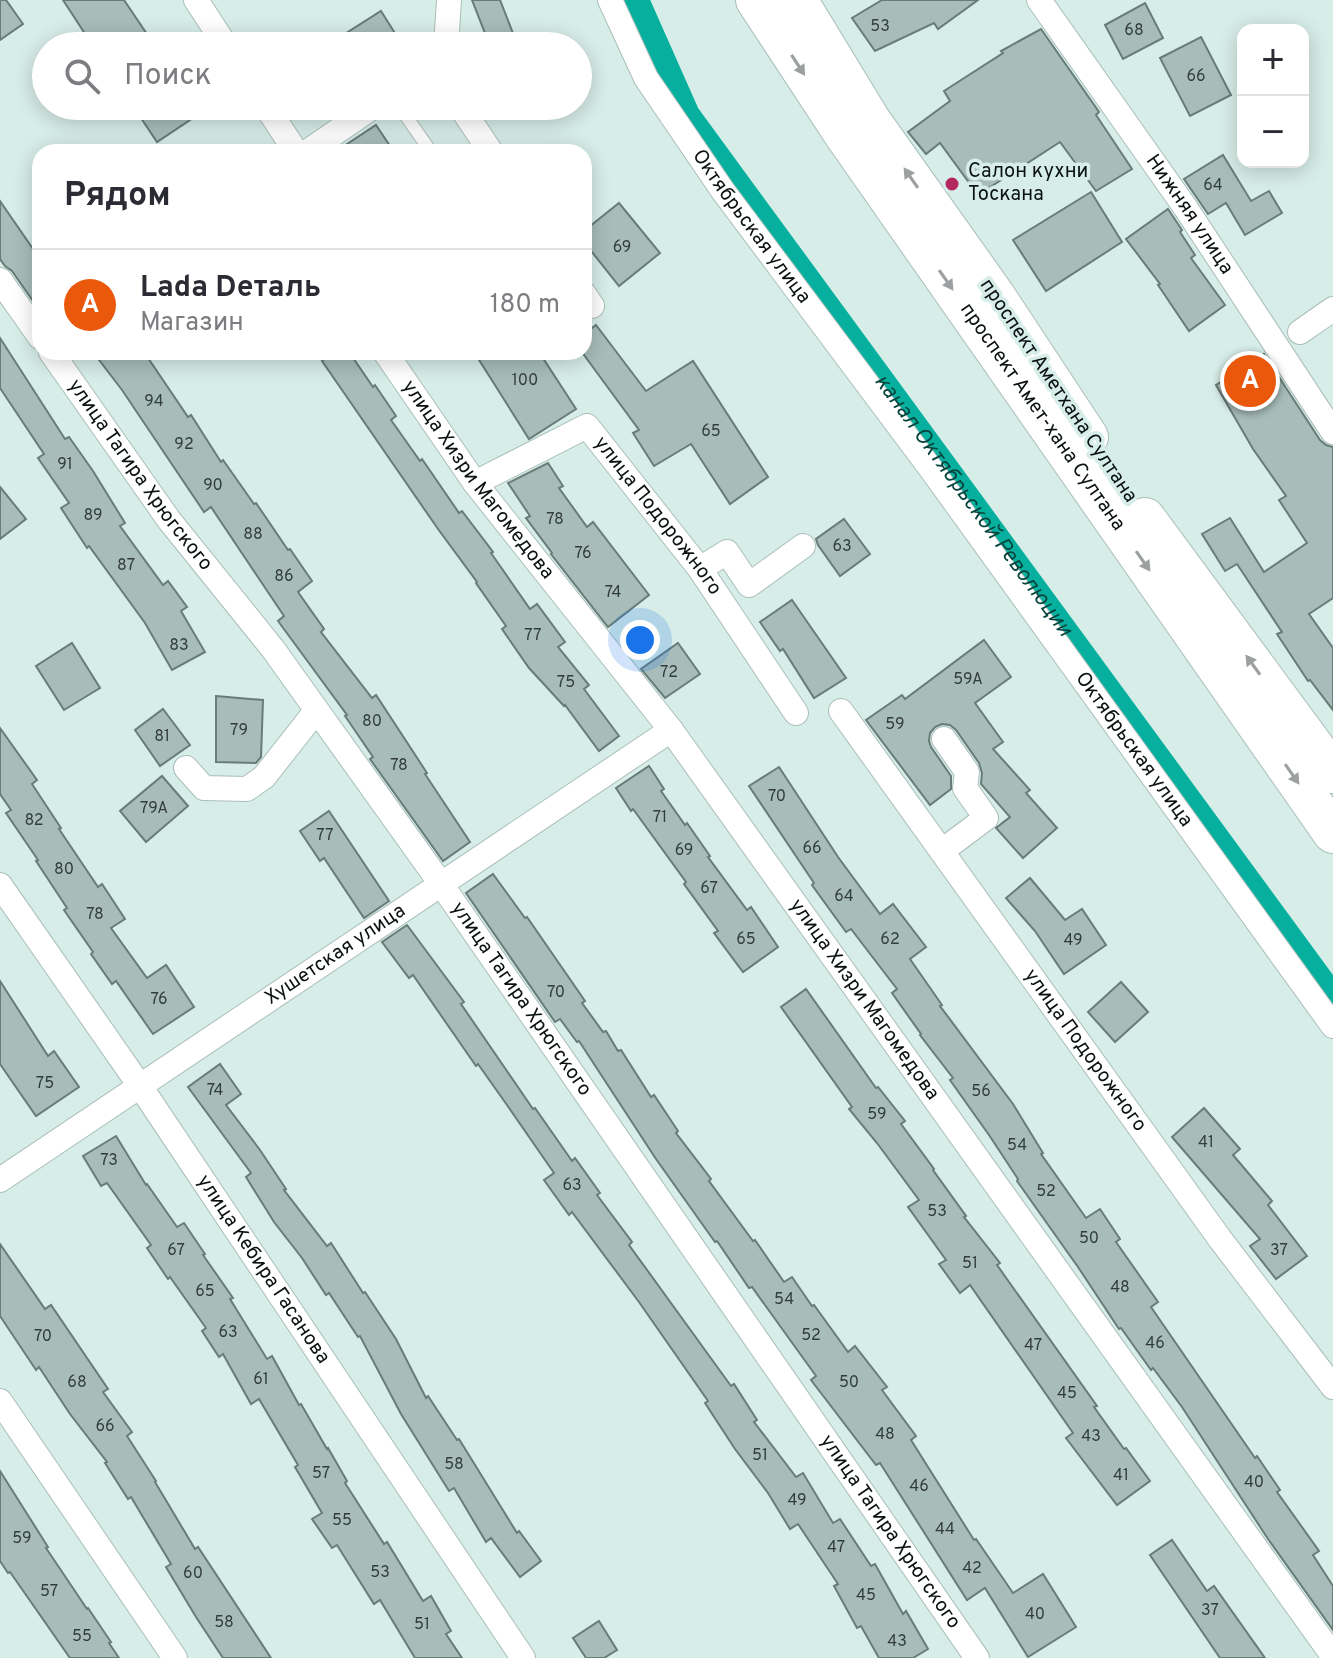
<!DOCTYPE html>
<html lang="ru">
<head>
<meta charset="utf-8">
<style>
	:root { --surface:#fff; --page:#f2f2f3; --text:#2b2b33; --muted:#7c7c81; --line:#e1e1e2; --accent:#ea580c }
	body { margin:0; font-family:Overpass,sans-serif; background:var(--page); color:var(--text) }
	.controls { position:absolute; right:24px; top:24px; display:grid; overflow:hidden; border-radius:16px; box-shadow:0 4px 20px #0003 }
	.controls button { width:72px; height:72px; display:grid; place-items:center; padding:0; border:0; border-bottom:2px solid var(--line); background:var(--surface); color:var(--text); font:40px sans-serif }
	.you { position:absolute; left:640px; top:640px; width:28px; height:28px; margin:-20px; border:6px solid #fff; border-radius:50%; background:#1a73e8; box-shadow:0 0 0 12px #1a73e833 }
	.badge { display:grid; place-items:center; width:52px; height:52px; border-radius:50%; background:var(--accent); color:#fff; font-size:26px; font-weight:700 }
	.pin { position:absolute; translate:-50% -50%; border:4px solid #fff; box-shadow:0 2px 8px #0006 }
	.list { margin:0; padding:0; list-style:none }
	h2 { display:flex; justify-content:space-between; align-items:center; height:104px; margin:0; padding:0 32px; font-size:34px }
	h2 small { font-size:26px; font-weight:400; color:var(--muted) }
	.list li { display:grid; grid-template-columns:52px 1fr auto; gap:24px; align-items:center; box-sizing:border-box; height:112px; padding:0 32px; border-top:2px solid var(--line) }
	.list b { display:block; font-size:30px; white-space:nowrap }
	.list p { margin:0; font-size:26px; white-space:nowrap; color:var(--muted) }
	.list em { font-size:26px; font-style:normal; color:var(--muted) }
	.icon { flex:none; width:44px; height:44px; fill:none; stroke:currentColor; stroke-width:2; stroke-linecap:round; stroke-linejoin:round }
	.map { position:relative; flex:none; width:1333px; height:1658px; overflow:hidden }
	.search { position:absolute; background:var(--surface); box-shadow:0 4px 20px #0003; left:32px; top:32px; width:560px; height:88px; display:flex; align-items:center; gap:20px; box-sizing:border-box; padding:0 28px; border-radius:44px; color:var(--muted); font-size:30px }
	.panel { position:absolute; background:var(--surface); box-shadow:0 4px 20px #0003; left:32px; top:144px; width:560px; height:216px; border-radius:24px }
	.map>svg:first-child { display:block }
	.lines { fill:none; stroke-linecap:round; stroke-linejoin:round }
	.canal { stroke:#07b09e; stroke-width:26 }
	.building { fill:#a8bdb9; stroke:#687c78; stroke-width:2 }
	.lane-casing { stroke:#aabeba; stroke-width:14 }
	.street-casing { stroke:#aabeba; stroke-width:26 }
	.primary-casing { stroke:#aabeba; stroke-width:42 }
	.lane { stroke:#fff; stroke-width:12 }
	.street { stroke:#fff; stroke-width:24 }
	.primary { stroke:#fff; stroke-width:40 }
	.oneway { fill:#9da0a0 }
	.poi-dot { fill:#b4275f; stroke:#d7ede8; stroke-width:3 }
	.labels { text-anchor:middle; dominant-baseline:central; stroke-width:7; stroke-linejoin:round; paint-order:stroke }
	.number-label { font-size:16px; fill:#323d3b }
	.poi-label { font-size:20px; fill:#0b1211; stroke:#d7ede8; text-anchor:start }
	.street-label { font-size:20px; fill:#0b1211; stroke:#d7ede8 }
	.water-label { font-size:22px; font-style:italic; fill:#06453e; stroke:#d7ede8 }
</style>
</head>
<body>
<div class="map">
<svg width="1333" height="1658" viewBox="0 0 1333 1658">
	<rect width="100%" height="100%" fill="#d7ede8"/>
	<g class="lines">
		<path class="canal" id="s1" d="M636,0L687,115L1333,997"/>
	</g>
	<g class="building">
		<polygon points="0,0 6,0 23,24 0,40"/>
		<polygon points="63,0 124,0 155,46 93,46"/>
		<polygon points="472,0 500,0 518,46 490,46"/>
		<polygon points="882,0 978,0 938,29 934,23 875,51 852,18"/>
		<polygon points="1145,3 1163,38 1123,59 1105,25"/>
		<polygon points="381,11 403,46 326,46"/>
		<polygon points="1041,29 1099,112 1096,115 1132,169 1096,191 1060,142 978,195 940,143 926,154 908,132 950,101 944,91 1003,53 1001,51"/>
		<polygon points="1201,37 1231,95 1190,116 1160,58"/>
		<polygon points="133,106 211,106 157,142"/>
		<polygon points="376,125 394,152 335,152"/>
		<polygon points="1223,155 1251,201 1269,191 1282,213 1245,235 1226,203 1208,214 1184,179"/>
		<polygon points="1091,192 1122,242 1046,291 1013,240"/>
		<polygon points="0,201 40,259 40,311 12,271 5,266 0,259"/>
		<polygon points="619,203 660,253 619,286 584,242 584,231"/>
		<polygon points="1168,209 1182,230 1180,232 1195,255 1191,258 1225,305 1189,331 1158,285 1160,284 1126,239"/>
		<polygon points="596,325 646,391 693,361 768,477 730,504 691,444 654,466 633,433 639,430 584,355 584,334"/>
		<polygon points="0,338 65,439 69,437 93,471 125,523 120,526 163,585 168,581 187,607 181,611 205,652 172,670 145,623 89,546 87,548 61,508 69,503 38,458 44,454 0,388"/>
		<polygon points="93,352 144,352 188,417 191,415 221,462 223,460 254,504 256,503 288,550 290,549 312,581 298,592 324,629 321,632 372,698 376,695 427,773 425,774 470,842 443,861 370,759 373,757 345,716 347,715 278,621 284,616 211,507 204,512 122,390"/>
		<polygon points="335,352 349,352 373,387 375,385 396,416 391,420 420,461 422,459 459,513 462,511 493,552 491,553 530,609 537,604 565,642 558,647 589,685 584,689 619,736 599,751 565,705 564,706 529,668 502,629 506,626 476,583 477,582 438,529 322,361"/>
		<polygon points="474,352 539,352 576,409 529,439"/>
		<polygon points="1264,354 1320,440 1326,445 1333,447 1333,598 1309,614 1333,648 1333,710 1310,680 1308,681 1277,634 1282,632 1237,564 1225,571 1202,534 1230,518 1264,572 1307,543 1279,500 1286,496 1253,449 1216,385"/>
		<polygon points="548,463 563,486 559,488 587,527 593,522 649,595 608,627 551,554 552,553 526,518 530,516 508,483"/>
		<polygon points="0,487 26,519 0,539"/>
		<polygon points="844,519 870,554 840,576 818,545 816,539"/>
		<polygon points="792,600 846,678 814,698 783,649 780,651 760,622"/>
		<polygon points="984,640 1011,677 975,703 1003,742 993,749 1030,790 1026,793 1057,828 1023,858 996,828 1010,817 981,784 982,773 979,763 956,730 950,725 942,724 935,727 930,733 929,741 931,747 951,776 951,789 930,805 866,720 902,695 905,699"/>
		<polygon points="72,643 100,688 64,710 36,666"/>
		<polygon points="678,643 700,674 665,698 641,669"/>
		<polygon points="216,696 263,700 261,757 256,763 216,762"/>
		<polygon points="163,709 190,745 160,766 135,730"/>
		<polygon points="0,728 37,780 32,784 61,828 59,829 98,887 102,884 125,919 111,928 147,978 166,965 194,1007 153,1034 116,981 112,984 91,954 93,952 64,910 67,908 36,861 38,860 6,813 11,810 0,794"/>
		<polygon points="649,766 664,789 661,791 685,825 687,823 710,856 708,857 747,910 751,907 778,947 743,972 714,933 718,931 684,884 686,882 633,809 631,811 616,788"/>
		<polygon points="779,767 838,857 880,914 893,904 926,947 910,959 942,1005 940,1006 1013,1104 1043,1153 1041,1154 1086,1218 1100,1209 1120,1239 1116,1242 1158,1302 1151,1307 1255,1458 1257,1456 1280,1490 1277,1492 1319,1551 1313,1555 1333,1586 1333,1630 1268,1539 1182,1407 1153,1368 1151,1370 1121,1328 1119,1329 1078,1267 1017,1181 1018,1179 989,1135 950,1080 953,1078 920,1035 921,1034 892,993 897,989 851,929 846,932 812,885 814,883 749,786"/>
		<polygon points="162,776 188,806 146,842 120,811"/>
		<polygon points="329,811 389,901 364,918 324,858 320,861 300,831"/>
		<polygon points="493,874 525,918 527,917 585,1001 582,1003 603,1032 606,1031 618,1051 621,1050 651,1097 654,1095 678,1131 676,1133 711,1179 709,1181 753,1241 755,1240 784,1282 792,1277 812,1306 814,1305 848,1352 855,1346 887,1387 882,1390 916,1436 911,1440 974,1540 976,1539 1013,1593 1043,1574 1076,1627 1028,1657 985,1588 967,1600 880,1463 876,1465 811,1380 816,1376 752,1287 749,1288 717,1241 715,1242 656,1159 579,1041 577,1042 560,1019 555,1022 466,893"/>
		<polygon points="1030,878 1065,920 1082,909 1106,945 1064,974 1035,931 1006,898"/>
		<polygon points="407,925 464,1002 461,1004 533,1109 535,1108 572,1161 575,1158 600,1193 597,1195 632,1242 629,1245 731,1386 734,1384 757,1420 754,1422 796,1477 803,1473 833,1523 840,1519 871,1566 875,1564 903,1614 906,1611 928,1649 913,1658 879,1658 861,1626 857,1628 834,1586 838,1584 798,1524 790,1529 768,1493 735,1449 705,1403 708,1401 639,1302 572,1212 569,1215 544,1180 554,1173 507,1105 478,1064 476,1066 413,975 409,978 382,942"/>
		<polygon points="0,981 48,1056 54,1051 79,1087 36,1116 0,1064"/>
		<polygon points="1121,982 1148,1012 1115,1042 1088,1012"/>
		<polygon points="806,989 876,1088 878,1087 905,1121 901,1124 934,1169 933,1170 966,1216 964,1217 1000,1263 997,1265 1097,1406 1094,1407 1124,1449 1126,1448 1150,1481 1117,1505 1066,1438 1073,1433 970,1285 960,1293 939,1264 946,1260 908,1207 919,1200 877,1143 849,1109 852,1107 781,1007"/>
		<polygon points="220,1064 241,1094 226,1105 260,1150 286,1189 284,1190 327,1246 331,1243 363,1293 365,1292 396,1339 426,1398 428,1396 457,1440 459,1439 517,1533 519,1531 541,1561 520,1577 491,1538 486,1542 454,1488 449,1491 401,1414 360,1336 358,1337 329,1293 326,1295 302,1258 274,1222 246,1177 251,1173 188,1087"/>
		<polygon points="1204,1108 1240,1149 1233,1155 1272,1201 1268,1205 1307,1256 1276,1279 1250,1246 1260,1239 1172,1137"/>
		<polygon points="116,1136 146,1185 147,1184 177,1227 184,1223 205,1254 203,1255 233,1298 230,1299 267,1359 272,1356 299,1405 301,1404 327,1449 328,1448 347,1481 345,1483 384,1544 387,1542 423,1601 431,1596 451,1631 446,1634 462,1658 415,1658 380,1600 374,1604 337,1545 332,1548 312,1519 322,1513 295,1467 298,1465 259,1399 251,1404 223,1354 219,1357 202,1331 206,1328 170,1277 168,1279 147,1248 151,1245 107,1183 101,1186 83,1156"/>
		<polygon points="0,1244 45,1309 51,1305 108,1389 103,1392 132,1432 127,1436 156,1481 155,1482 195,1549 198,1547 271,1658 223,1658 196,1617 166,1567 171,1564 131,1497 128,1499 105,1463 107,1462 70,1414 39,1367 36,1370 0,1316"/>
		<polygon points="0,1471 48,1547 46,1548 87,1609 88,1608 111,1642 109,1643 119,1658 70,1658 10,1572 8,1573 0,1561"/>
		<polygon points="1172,1540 1207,1591 1214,1586 1265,1658 1220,1658 1150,1555"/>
		<polygon points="599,1621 617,1650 604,1658 586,1658 573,1638"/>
	</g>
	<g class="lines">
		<g class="lane-casing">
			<polyline id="lane" points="399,106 431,152"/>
		</g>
		<g class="street-casing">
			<g id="street">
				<polyline points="196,0 226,46"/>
				<path id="s2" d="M610,0L646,78L723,191L931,469L1333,1026"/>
				<path id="s3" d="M1039,0L1185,207L1333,432"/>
				<polyline points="446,46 449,0"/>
				<polyline points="266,106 296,152"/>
				<polyline points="460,106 491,152"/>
				<polyline points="307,152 374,106"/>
				<polyline points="0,280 40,337"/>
				<polyline points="584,294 592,306"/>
				<polyline points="1300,332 1333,309"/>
				<path id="s4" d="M51,352L169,520L273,649L441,884L977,1658"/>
				<path id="s5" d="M385,352L475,483L671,730L1333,1656"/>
				<path id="s6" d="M475,483L587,426L700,569L796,713"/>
				<polyline points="700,569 727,552 749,585 803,546"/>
				<path id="s7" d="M841,711L1220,1239L1333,1387"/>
				<polyline points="186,768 204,788 247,789 264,777 316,711"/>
				<polyline points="942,851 986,818 965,788 967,772 944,739"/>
				<path id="s8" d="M0,885L140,1086L523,1658"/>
				<path id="s9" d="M0,1180L671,730"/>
				<polyline points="0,1401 175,1658"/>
			</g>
		</g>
		<g class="primary-casing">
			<g id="primary">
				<path id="s10" d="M756,0L844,134L1333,833"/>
				<polyline points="797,0 870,120 995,296 1088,437"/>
				<polyline points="1145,518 1333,773"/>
			</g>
		</g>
		<use href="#lane" class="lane"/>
		<use href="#street" class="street"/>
		<use href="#primary" class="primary"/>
	</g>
	<defs><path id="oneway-solid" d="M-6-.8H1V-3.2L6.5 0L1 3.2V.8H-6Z" transform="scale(2)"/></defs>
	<g class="oneway">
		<use href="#oneway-solid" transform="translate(798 65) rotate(57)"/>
		<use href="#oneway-solid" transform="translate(911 178) rotate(-125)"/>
		<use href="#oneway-solid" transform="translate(946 280) rotate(55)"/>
		<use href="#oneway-solid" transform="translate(1143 561) rotate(55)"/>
		<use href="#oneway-solid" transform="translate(1253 665) rotate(-126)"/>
		<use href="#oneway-solid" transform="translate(1292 774) rotate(55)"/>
	</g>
	<circle class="poi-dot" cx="952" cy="184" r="8"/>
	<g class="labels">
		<g class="number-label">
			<text x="880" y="27">53</text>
			<text x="1134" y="31">68</text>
			<text x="1196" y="77">66</text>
			<text x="1213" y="186">64</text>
			<text x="622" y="248">69</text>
			<text x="525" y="381">100</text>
			<text x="154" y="402">94</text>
			<text x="711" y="432">65</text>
			<text x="184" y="445">92</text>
			<text x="65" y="465">91</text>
			<text x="213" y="486">90</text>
			<text x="93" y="516">89</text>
			<text x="555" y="520">78</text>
			<text x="253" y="535">88</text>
			<text x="842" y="547">63</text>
			<text x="583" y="554">76</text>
			<text x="126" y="566">87</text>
			<text x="284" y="577">86</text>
			<text x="613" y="593">74</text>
			<text x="533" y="636">77</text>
			<text x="179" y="646">83</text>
			<text x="669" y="673">72</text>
			<text x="968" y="680">59А</text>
			<text x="566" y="683">75</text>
			<text x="372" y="722">80</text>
			<text x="895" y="725">59</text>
			<text x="239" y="731">79</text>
			<text x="162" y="737">81</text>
			<text x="399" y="766">78</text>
			<text x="777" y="797">70</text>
			<text x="154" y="809">79А</text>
			<text x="660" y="818">71</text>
			<text x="34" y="821">82</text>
			<text x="325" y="836">77</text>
			<text x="812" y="849">66</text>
			<text x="684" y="851">69</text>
			<text x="64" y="870">80</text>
			<text x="709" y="889">67</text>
			<text x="844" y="897">64</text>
			<text x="95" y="915">78</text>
			<text x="746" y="940">65</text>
			<text x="890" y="940">62</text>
			<text x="1073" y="941">49</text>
			<text x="556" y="993">70</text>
			<text x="159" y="1000">76</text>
			<text x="45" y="1084">75</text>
			<text x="215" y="1091">74</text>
			<text x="981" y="1092">56</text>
			<text x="877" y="1115">59</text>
			<text x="1206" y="1143">41</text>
			<text x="1017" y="1146">54</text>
			<text x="109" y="1161">73</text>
			<text x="572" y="1186">63</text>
			<text x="1046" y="1192">52</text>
			<text x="937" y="1212">53</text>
			<text x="1089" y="1239">50</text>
			<text x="176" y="1251">67</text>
			<text x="1279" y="1251">37</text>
			<text x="970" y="1264">51</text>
			<text x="1120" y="1288">48</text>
			<text x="205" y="1292">65</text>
			<text x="784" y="1300">54</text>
			<text x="228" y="1333">63</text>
			<text x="811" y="1336">52</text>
			<text x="43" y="1337">70</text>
			<text x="1155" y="1344">46</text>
			<text x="1033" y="1346">47</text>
			<text x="261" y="1380">61</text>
			<text x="77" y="1383">68</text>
			<text x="849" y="1383">50</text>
			<text x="1067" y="1394">45</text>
			<text x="105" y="1427">66</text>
			<text x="885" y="1435">48</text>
			<text x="1091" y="1437">43</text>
			<text x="760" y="1456">51</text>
			<text x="454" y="1465">58</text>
			<text x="321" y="1474">57</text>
			<text x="1121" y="1476">41</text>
			<text x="1254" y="1483">40</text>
			<text x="919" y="1487">46</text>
			<text x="797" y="1501">49</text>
			<text x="342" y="1521">55</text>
			<text x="945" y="1530">44</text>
			<text x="22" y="1539">59</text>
			<text x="836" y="1548">47</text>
			<text x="972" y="1569">42</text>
			<text x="380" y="1573">53</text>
			<text x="193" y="1574">60</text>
			<text x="49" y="1592">57</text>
			<text x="866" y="1596">45</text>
			<text x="1210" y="1611">37</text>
			<text x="1035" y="1615">40</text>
			<text x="224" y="1623">58</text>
			<text x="422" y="1625">51</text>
			<text x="82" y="1637">55</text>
			<text x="897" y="1642">43</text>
		</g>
		<g class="poi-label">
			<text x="968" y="172">Салон кухни<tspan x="968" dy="23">Тоскана</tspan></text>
		</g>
		<g class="street-label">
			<text stroke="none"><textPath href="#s3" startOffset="262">Нижняя улица</textPath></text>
			<text stroke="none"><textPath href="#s2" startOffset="268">Октябрьская улица</textPath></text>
			<text transform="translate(1058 391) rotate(56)">проспект Аметхана Султана</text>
			<text stroke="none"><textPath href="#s10" startOffset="506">проспект Амет-хана Султана</textPath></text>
			<text stroke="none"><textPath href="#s4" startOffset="152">улица Тагира Хрюгского</textPath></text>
			<text stroke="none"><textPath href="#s5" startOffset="158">улица Хизри Магомедова</textPath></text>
			<text stroke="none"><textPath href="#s6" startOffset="240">улица Подорожного</textPath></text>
			<text stroke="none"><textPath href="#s2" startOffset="916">Октябрьская улица</textPath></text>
			<text stroke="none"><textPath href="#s9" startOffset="404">Хушетская улица</textPath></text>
			<text stroke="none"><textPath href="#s4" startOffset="800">улица Тагира Хрюгского</textPath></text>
			<text stroke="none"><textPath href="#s5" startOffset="806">улица Хизри Магомедова</textPath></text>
			<text stroke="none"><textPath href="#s7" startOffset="418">улица Подорожного</textPath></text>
			<text stroke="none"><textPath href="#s8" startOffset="466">улица Кебира Гасанова</textPath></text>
			<text stroke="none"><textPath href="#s4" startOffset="1448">улица Тагира Хрюгского</textPath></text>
		</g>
		<g class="water-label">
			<text stroke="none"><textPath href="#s1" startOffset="610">канал Октябрьской Революции</textPath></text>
		</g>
	</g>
</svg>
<div class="controls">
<button>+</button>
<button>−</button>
</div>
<div class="you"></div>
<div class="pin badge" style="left:1250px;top:381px">A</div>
<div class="search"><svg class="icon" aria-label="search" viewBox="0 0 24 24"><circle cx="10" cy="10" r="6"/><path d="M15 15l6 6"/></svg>Поиск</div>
<section class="panel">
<h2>Рядом<small></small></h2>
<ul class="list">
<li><span class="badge">A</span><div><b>Lada Dеталь</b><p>Магазин</p></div><em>180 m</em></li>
</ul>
</section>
</div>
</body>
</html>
